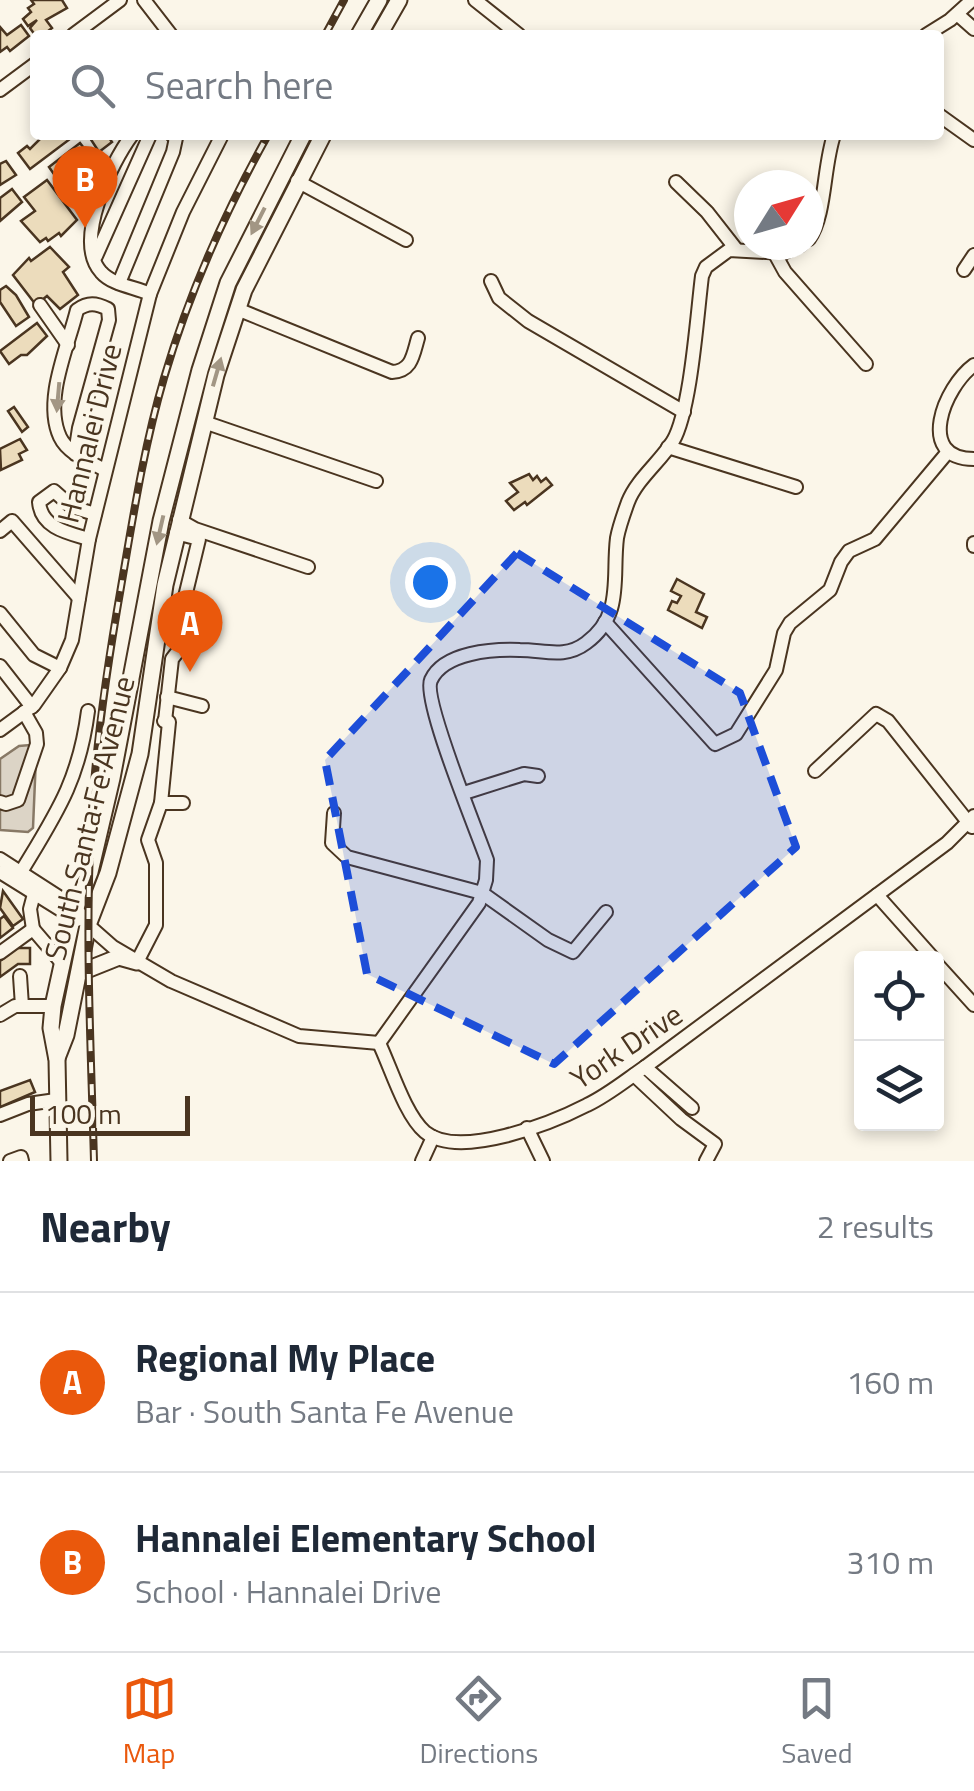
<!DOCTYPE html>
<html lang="en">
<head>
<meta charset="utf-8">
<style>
	:root { --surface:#fff; --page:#f6f6f7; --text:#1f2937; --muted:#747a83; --line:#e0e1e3; --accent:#ea580c }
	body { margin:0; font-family:"Titillium Web",sans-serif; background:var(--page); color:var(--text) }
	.controls { position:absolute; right:30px; bottom:30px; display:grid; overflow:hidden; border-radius:10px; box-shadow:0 5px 15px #0003 }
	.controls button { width:90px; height:90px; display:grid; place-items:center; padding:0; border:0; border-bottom:2px solid var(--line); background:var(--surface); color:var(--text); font:50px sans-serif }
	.compass { position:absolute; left:734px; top:170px; width:90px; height:90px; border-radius:50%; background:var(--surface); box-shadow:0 5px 15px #0003; rotate:53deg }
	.scale { position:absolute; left:30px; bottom:25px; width:160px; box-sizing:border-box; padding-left:10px; border:5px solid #4a3520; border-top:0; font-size:28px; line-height:35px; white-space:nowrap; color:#4a3520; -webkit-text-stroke:8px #fbf6e9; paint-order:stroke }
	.you { position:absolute; left:430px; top:582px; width:35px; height:35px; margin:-25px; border:8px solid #fff; border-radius:50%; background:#1a73e8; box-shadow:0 0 0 15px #1a73e833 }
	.badge { display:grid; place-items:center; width:65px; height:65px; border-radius:50%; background:var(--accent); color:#fff; font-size:32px; font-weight:700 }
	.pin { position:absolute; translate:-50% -82px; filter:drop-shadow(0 2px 5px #0008) }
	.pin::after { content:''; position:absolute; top:52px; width:35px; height:30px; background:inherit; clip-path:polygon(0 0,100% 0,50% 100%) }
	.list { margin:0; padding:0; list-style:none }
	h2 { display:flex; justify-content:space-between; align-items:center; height:130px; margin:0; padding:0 40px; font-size:42px }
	h2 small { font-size:32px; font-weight:400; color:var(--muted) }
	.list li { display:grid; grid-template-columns:65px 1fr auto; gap:30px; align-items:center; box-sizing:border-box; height:180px; padding:0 40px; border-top:2px solid var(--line) }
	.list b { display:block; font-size:38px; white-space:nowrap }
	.list p { margin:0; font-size:32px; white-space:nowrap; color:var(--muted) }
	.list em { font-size:32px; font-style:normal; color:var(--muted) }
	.icon { flex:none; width:55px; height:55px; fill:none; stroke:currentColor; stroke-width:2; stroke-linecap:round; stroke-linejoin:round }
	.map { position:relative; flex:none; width:974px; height:1161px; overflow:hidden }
	.search { position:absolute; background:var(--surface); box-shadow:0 5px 15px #0003; left:30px; right:30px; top:30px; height:110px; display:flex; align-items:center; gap:25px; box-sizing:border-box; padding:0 35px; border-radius:10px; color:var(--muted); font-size:38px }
	.sheet { height:490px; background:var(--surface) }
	nav { display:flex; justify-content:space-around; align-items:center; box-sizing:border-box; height:140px; border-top:2px solid var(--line); background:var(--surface); font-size:28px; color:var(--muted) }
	nav a { display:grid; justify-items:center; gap:5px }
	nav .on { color:var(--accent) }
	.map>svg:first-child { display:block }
	.water { fill:#dcd4c6; stroke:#887966; stroke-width:2.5 }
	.building { fill:#ecdcbc; stroke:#4a3520; stroke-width:2.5 }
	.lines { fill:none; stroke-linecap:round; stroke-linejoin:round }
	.minor-casing { stroke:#4a3520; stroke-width:16 }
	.major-casing { stroke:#4a3520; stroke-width:19 }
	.minor { stroke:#fbf6e9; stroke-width:12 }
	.major { stroke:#fbf6e9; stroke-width:15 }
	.rail-casing { stroke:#4a3520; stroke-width:8 }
	.rail { stroke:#fbf6e9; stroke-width:4; stroke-dasharray:11; stroke-linecap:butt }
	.oneway { fill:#a29684 }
	.marked { fill:#1d4ed8; fill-opacity:0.2; stroke:#1d4ed8; stroke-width:8; stroke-dasharray:20 12; stroke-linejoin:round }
	.labels { text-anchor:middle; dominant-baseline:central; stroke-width:8; stroke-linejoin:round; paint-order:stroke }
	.street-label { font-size:30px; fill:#4a3520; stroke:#fbf6e9 }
</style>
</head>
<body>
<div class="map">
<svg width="974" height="1161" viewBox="0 0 974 1161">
	<rect width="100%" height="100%" fill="#fbf6e9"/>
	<polygon class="water" points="30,745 36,757 33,828 28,832 0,830 0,759 19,746"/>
	<g class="building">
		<polygon points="31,0 62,0 67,8 46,20 52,28 43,35 35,35 30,28 37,20 28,26 23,19 31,12 28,8 34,4"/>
		<polygon points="21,25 29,36 10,51 7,47 0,52 0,27 7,35"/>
		<polygon points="44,135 74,136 30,169 18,153 27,146 30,149"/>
		<polygon points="88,135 107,135 112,142 99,152"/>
		<polygon points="80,143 90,156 58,180 49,167"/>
		<polygon points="6,161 16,175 0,185 0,164"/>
		<polygon points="47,180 77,220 61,236 59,233 48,241 46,238 40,242 21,221 35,211 24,197"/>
		<polygon points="12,189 22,202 0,221 0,198"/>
		<polygon points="50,247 69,267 63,272 78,295 60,309 47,296 36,305 13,275 29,258 31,261"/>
		<polygon points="6,286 16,295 29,317 16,326 0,302 0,290"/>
		<polygon points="37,323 47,336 27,355 21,355 9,364 0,351"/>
		<polygon points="14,407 28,427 22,432 8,411"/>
		<polygon points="20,439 27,450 19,454 22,460 1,470 0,449"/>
		<polygon points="529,474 533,480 537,476 541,482 546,478 552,485 527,505 525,502 514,510 506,501 518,492 510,483"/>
		<polygon points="677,579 704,594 696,612 707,617 702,628 668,610 672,601 677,603 681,596 671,591"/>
		<polygon points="3,891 23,919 13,926 0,908"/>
		<polygon points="4,916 13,928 0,938 0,919"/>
		<polygon points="17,948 30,948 30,964 18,964 0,977 0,961"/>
		<polygon points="30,1080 35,1092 0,1107 0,1091"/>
	</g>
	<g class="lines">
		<g class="minor-casing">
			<g id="minor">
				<polyline points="144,0 171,35"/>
				<polyline points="475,0 519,35"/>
				<polyline points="957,14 974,29"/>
				<polyline points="73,35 120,0"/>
				<polyline points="926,35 950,20 972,0"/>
				<polyline points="0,90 35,64"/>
				<polyline points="939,115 974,140"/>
				<path d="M132,135C111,163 73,241 101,272C112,285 135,287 150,294"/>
				<polyline points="297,181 406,240"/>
				<polyline points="676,182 707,212 736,249"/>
				<path d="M809,239C826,215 823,167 834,135"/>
				<polyline points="774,252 785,272 866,364"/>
				<polyline points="96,256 150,135"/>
				<polyline points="964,270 974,255"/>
				<polyline points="491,281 499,298 528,321 684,412"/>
				<polyline points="119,283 173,152 176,138 172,135"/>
				<polyline points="40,305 68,345"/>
				<path d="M237,309L392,372C412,371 413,355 418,338"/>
				<path d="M974,365C944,387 915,459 974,459"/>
				<polyline points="204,422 376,481"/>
				<polyline points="668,447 796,487"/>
				<path d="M75,454L79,428L109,320L108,309C96,303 88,302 77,310C68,347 43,400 60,437C68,454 90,462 105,470"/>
				<polyline points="179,520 195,529 308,567"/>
				<polyline points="0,531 12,521 79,598"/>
				<polyline points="176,533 199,539 184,601"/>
				<path d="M89,539C68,533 41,528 39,502L54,491L72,507L95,514"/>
				<polyline points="974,543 974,546"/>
				<polyline points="161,610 191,619 182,646 172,659 165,721"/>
				<polyline points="0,613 34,655 60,668"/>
				<polyline points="605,622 715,744 736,734 776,670 784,633 790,623 830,590 841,562 849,551 875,539 947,453"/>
				<polyline points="0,666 32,707"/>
				<polyline points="167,697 202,706"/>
				<polyline points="164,721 169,722 161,803 183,803"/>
				<polyline points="0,730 34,705 60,668 72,640 89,539 150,294 183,212 222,135"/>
				<polyline points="815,771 876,714 888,721 972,827"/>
				<polyline points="464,793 524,774 538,776"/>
				<polyline points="0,802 6,804 18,800 37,744 36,733 24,712"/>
				<polyline points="334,813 332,843 347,857 482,893 548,940 573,952 606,912"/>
				<polyline points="0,859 76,908 88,925 113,947 171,981 299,1036 379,1043"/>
				<polyline points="0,872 77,920"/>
				<path d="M21,872C56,814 79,781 88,711"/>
				<polyline points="877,895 933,958"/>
				<polyline points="33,929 30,909 34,894"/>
				<polyline points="0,953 33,929 62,963"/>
				<polyline points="137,962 156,925 156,863 148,840 161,803"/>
				<polyline points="936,963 974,1005"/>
				<polyline points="20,976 22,1006"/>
				<polyline points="0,1015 15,1006 53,1006"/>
				<path d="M379,1043L479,903L486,880L487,860C477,831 422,699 431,680C444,652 493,649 520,650C544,650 565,659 586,643C624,615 612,578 617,538C619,527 624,513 628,502C637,479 660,462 673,441C691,410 697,315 702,276L706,267L729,250L783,253L801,245"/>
				<path d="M379,1043C391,1068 405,1115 425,1132C459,1160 552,1123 587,1105C608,1095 626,1080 645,1067L947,843L974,816"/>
				<polyline points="645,1067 692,1108"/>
				<polyline points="634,1075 681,1119 715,1144 706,1161"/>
				<polyline points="0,1115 28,1104 56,1100"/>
				<polyline points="527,1128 543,1161"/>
				<polyline points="10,1161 21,1157 22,1161"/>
				<polyline points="422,1161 433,1137"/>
			</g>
		</g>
		<g class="major-casing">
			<g id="major">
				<polyline points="359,35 379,0"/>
				<polyline points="379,35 399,0"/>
				<polyline points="79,973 119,957 137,962"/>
				<polyline points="57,1058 66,1035 88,925 108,873 140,754 165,585 216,375 244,290 323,135"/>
				<polyline points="59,1161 57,1060 51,1028 53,1006 73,915 90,872 112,778 161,521 200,370 228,283 303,135"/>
			</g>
		</g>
		<use href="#minor" class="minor"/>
		<use href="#major" class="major"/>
		<g class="rail-casing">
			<g id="rail">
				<polyline points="325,35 344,0"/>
				<path d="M94,1161C91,1050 85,938 91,827C95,746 107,667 121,587C133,517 144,446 164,378C189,293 225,212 268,135"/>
			</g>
		</g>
		<use href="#rail" class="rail"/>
	</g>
	<defs><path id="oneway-solid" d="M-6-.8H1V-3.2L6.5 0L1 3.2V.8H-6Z" transform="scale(2.5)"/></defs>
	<g class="oneway">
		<use href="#oneway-solid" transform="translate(258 221) rotate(117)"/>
		<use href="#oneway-solid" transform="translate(217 372) rotate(-74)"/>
		<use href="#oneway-solid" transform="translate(58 397) rotate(95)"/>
		<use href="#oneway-solid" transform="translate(160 530) rotate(103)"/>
	</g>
	<path class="marked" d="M517,553L740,693L796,847L554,1064L367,974L325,760Z"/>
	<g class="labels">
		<g class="street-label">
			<text transform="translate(89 433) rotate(-76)">Hannalei Drive</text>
			<text transform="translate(89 818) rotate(-76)">South Santa Fe Avenue</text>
			<text transform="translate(626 1046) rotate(-34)">York Drive</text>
		</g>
	</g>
</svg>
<div class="controls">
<button><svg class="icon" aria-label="locate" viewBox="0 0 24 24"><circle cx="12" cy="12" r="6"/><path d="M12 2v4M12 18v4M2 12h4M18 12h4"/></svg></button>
<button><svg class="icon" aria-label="layers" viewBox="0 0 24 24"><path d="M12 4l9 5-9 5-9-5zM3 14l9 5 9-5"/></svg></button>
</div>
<svg class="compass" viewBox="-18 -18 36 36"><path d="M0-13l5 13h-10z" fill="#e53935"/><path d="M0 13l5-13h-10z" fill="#747a83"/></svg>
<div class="scale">100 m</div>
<div class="you"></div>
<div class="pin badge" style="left:190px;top:672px">A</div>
<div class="pin badge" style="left:85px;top:228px">B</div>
<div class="search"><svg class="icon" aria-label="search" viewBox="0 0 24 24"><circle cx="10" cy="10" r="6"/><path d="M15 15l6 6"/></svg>Search here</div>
</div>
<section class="sheet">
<h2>Nearby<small>2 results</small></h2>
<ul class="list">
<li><span class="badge">A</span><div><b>Regional My Place</b><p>Bar · South Santa Fe Avenue</p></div><em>160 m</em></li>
<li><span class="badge">B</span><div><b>Hannalei Elementary School</b><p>School · Hannalei Drive</p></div><em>310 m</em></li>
</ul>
</section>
<nav>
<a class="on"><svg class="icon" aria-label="map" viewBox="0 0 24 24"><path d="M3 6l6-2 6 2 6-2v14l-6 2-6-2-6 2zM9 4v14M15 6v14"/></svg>Map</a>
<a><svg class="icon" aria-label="directions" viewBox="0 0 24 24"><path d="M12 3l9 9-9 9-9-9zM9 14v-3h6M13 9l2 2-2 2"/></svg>Directions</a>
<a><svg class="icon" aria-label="saved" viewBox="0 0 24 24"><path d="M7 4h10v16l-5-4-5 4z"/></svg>Saved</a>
</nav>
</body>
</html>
